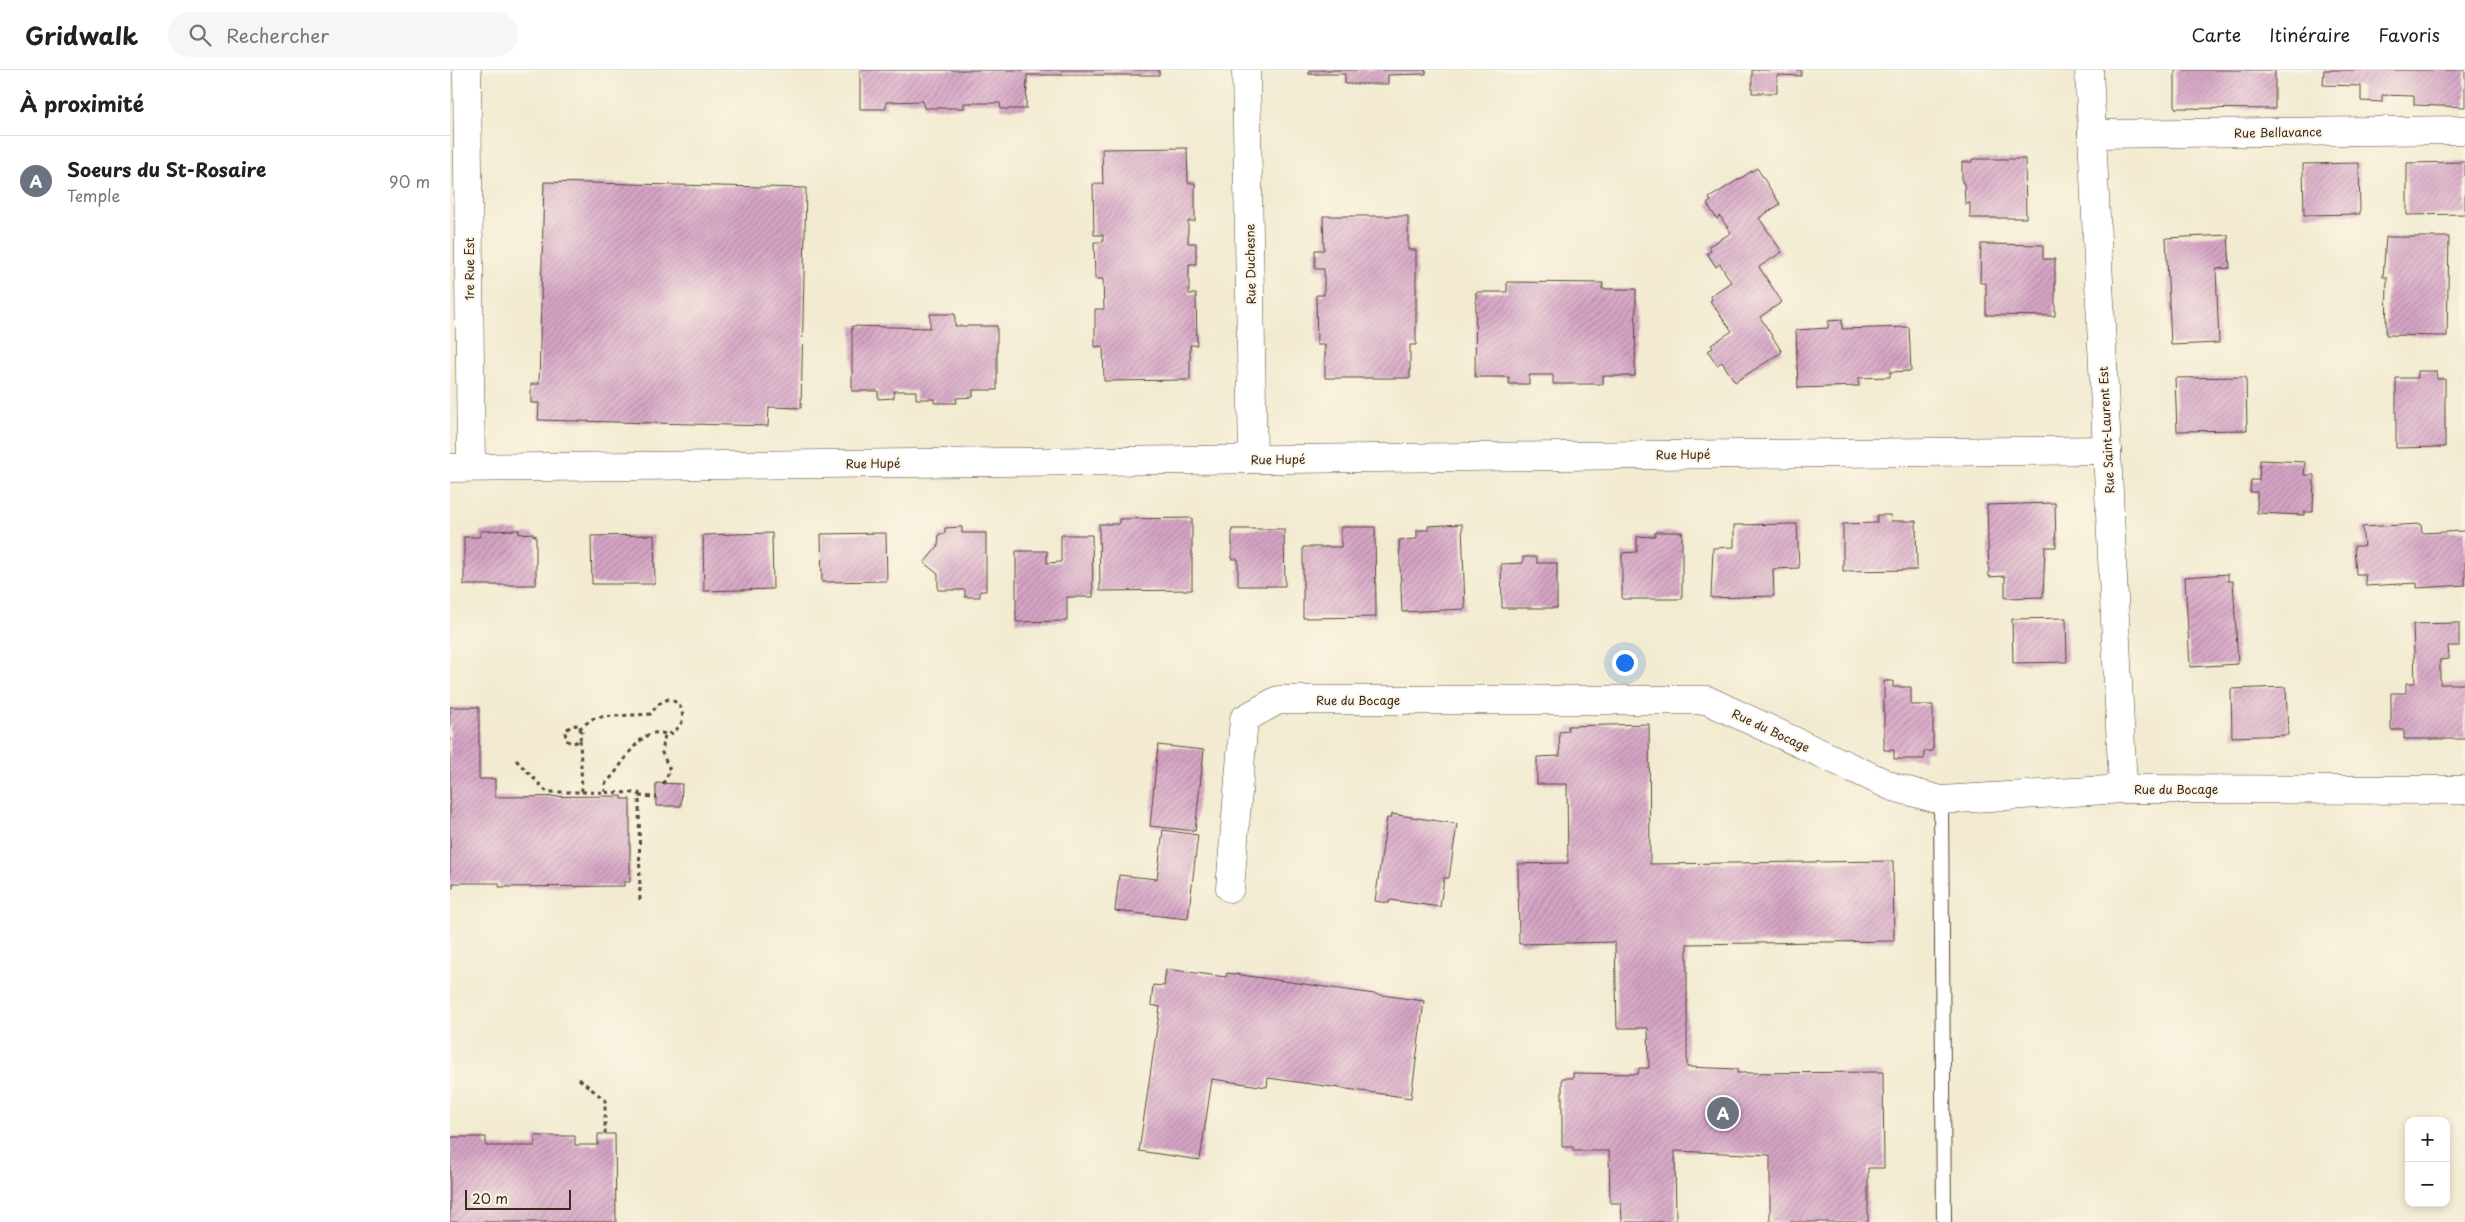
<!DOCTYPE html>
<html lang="fr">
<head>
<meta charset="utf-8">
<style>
	:root { --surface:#fff; --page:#f6f6f6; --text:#202124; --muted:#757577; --line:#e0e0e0; --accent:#d1495b }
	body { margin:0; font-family:"Playpen Sans",sans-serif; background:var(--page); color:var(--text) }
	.controls { position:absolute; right:15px; bottom:15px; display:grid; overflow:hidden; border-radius:10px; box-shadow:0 2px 8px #0003 }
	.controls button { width:45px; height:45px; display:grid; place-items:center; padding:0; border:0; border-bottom:1px solid var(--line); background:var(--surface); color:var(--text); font:25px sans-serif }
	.scale { position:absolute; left:15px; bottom:12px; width:106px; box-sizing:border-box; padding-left:5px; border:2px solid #3b2a1e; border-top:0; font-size:14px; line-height:18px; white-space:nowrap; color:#3b2a1e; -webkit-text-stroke:4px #fcf5e5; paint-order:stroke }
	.you { position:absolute; left:1174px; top:592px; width:18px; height:18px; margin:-12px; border:4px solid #fff; border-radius:50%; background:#1a73e8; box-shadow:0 0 0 8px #1a73e833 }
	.badge { display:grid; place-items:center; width:32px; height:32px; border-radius:50%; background:var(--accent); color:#fff; font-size:16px; font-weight:700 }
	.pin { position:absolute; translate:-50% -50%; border:2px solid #fff; box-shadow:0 1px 5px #0006 }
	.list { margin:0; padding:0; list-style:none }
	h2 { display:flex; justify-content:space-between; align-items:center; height:65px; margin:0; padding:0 20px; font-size:21px }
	h2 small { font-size:16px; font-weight:400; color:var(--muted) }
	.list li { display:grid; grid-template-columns:32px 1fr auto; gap:15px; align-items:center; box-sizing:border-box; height:90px; padding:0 20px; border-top:1px solid var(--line) }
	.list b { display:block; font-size:19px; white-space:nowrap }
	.list p { margin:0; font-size:16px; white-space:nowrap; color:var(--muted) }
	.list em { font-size:16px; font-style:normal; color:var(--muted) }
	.icon { flex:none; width:28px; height:28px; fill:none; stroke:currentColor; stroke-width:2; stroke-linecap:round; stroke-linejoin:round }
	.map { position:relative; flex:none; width:2015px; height:1152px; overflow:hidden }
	header { display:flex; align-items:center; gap:30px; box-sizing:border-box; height:70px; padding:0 25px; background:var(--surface); border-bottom:1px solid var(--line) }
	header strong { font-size:24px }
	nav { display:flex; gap:28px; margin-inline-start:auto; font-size:18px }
	.search { width:350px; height:45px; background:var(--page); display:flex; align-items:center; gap:12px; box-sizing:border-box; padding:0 18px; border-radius:28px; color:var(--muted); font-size:19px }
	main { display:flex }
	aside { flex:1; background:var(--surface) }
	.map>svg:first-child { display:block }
	.building { fill:url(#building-hatch) }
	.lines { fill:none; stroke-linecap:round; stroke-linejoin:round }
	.lane-casing { stroke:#564739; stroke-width:16 }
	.street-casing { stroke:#564739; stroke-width:29 }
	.path { stroke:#564739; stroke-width:3; stroke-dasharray:4 4; stroke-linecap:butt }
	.lane { stroke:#fff; stroke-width:14 }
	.street { stroke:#fff; stroke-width:28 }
	.labels { text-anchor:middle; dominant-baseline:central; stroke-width:4; stroke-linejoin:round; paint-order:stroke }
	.street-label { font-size:12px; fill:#3b2a1e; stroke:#fcf5e5 }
</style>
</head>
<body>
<header>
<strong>Gridwalk</strong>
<div class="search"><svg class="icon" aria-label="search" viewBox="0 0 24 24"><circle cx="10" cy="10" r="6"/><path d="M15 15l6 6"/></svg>Rechercher</div>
<nav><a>Carte</a><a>Itinéraire</a><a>Favoris</a></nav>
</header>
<main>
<aside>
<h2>À proximité<small></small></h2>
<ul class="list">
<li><span class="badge" style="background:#6b7280">A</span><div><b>Soeurs du St-Rosaire</b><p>Temple</p></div><em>90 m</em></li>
</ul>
</aside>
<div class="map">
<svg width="2015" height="1152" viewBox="0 0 2015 1152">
	<defs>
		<pattern id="building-hatch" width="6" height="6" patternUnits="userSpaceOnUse" patternTransform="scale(1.25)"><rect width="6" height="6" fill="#d6a4c6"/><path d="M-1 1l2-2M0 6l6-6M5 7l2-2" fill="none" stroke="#af86a0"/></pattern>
	</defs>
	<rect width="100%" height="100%" fill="#fcf5e5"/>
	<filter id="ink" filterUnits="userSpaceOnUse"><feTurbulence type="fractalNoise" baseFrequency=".02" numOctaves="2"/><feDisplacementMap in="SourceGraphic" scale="10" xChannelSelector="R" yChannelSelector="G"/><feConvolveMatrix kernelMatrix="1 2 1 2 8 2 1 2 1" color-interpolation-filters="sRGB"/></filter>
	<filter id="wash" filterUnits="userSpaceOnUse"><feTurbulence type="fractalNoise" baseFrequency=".0096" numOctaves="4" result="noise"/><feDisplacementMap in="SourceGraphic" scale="20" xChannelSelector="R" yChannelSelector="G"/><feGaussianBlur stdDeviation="1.12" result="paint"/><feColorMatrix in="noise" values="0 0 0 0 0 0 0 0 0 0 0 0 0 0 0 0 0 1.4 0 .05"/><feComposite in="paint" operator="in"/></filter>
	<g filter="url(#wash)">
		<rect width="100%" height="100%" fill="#f2ebd1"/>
		<g id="blocks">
			<g class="building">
				<polygon points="410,0 709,0 709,5 577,5 576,39 551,39 550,33 514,33 514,38 474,38 473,31 436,32 436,39 410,39"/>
				<polygon points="859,0 976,0 976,4 938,5 938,14 895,14 895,4 859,4"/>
				<polygon points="1302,0 1351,0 1351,6 1327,5 1327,23 1302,23"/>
				<polygon points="1725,0 1825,0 1825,39 1725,38"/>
				<polygon points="1874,0 2015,0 2015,37 1964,35 1964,26 1932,25 1932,32 1911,31 1911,16 1873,15"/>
				<polygon points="737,78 738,113 745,113 745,151 738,151 738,173 746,173 746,194 739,194 739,224 746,224 747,275 740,275 740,310 654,311 653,276 645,277 645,239 654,239 653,209 645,209 644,172 653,172 653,165 644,165 643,114 653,114 652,79"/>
				<polygon points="1522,89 1575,89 1576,148 1520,148 1520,133 1515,134 1514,113 1512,113 1512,92 1522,92"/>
				<polygon points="2015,92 2015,144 1957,145 1957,93"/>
				<polygon points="1909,93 1910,144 1854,145 1853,94"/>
				<polygon points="1307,98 1330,134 1309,148 1332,182 1309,197 1332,232 1310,247 1332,282 1285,312 1272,292 1267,295 1258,281 1263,278 1261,275 1282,261 1260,231 1262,230 1260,226 1281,212 1270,194 1266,197 1257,183 1261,181 1259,176 1281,163 1270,146 1267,149 1257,134 1261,131 1259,128"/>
				<polygon points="94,112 356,118 351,338 319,337 318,356 88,350 89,333 81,333 81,314 89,314"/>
				<polygon points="873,146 958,146 958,180 966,180 966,275 960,275 960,308 875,308 875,275 867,275 866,225 874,225 874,199 865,199 865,180 874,180"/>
				<polygon points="1778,165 1780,198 1766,199 1769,273 1721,275 1716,168"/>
				<polygon points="1936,167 1999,167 1997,266 1936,265 1937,207 1933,207"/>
				<polygon points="1531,174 1593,175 1593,189 1605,189 1605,246 1536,245 1536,213 1530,213"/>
				<polygon points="1057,212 1153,213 1152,219 1186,219 1185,306 1153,306 1153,314 1103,314 1103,305 1079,305 1079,314 1059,314 1059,307 1025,307 1026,222 1057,222"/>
				<polygon points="480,244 505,244 505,256 547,256 547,320 523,320 523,327 506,328 507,333 484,333 484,329 466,329 466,321 444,321 444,328 428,329 428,321 402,321 402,256 480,258"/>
				<polygon points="1392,250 1392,259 1459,257 1461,301 1440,302 1440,307 1408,308 1409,316 1348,318 1346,260 1378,258 1378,251"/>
				<polygon points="1968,301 1986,301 1987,309 1995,309 1995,377 1946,378 1946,308 1968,308"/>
				<polygon points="1796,307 1797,360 1727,361 1725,308"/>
				<polygon points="1810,390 1855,392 1854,405 1864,405 1863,442 1854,442 1854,445 1807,443 1807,422 1800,422 1801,410 1809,410"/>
				<polygon points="1605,433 1606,477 1595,477 1593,527 1555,528 1555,506 1539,507 1537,435"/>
				<polygon points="1427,445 1440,445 1441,451 1466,451 1467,500 1393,501 1393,454 1427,453"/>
				<polygon points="742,448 742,520 650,521 649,454 669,454 669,449"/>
				<polygon points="1012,454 1015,539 952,542 949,470 967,469 967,460 978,460 978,456"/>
				<polygon points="1347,454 1349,498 1323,499 1324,526 1261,528 1263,478 1284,477 1284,455"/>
				<polygon points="1971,454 1972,463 2015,461 2015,515 1967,518 1967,513 1916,516 1915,504 1906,504 1904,476 1914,476 1912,457"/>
				<polygon points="512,457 512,463 536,463 536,521 530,521 530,527 515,527 515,520 488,520 488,504 474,493 488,476 489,464 495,464 495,458"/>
				<polygon points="891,457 925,457 926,547 853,548 853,477 891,477"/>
				<polygon points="782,459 834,459 835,516 788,516 788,489 782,489"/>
				<polygon points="69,460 69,464 83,463 83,466 86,465 86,515 14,515 14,467 30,467 30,461"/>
				<polygon points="1205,462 1232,462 1232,529 1172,529 1172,483 1187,482 1187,467 1205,466"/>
				<polygon points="322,463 323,519 254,521 253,465"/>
				<polygon points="436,463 437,511 372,512 371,464"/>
				<polygon points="204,465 205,514 142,514 141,466"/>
				<polygon points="611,465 642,465 643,527 617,527 617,551 566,552 566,481 597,481 597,493 611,492"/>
				<polygon points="1073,487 1087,487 1087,493 1107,493 1107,538 1052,538 1051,494 1073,493"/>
				<polygon points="1778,504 1778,511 1783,511 1788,594 1740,597 1735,507"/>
				<polygon points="1616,548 1617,592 1563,593 1562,549"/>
				<polygon points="2009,553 2009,576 1998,576 1999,589 1990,590 1990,614 2015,614 2015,669 1954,669 1954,660 1941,660 1941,623 1956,623 1956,613 1965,613 1963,554"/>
				<polygon points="1434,611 1443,611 1443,617 1461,617 1461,635 1483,635 1483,681 1474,681 1474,689 1444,689 1444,680 1434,680"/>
				<polygon points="1836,617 1838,665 1782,667 1781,619"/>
				<polygon points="0,637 29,637 29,709 45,709 45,727 172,726 172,729 180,729 180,812 174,812 174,816 49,817 49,813 3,813 3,818 0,818"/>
				<polygon points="1199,654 1200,794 1443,791 1444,871 1237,874 1237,997 1287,999 1287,1003 1433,1002 1434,1098 1418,1098 1418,1152 1320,1152 1320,1085 1225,1081 1226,1152 1172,1152 1171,1133 1160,1133 1159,1081 1123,1081 1123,1077 1112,1077 1112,1008 1123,1008 1123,1003 1188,1004 1189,998 1199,998 1198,958 1167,958 1165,872 1069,874 1068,794 1118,793 1117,714 1087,714 1087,687 1110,686 1109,662 1118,661 1118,656"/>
				<polygon points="708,675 754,680 745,761 700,756"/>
				<polygon points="206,713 232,714 231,736 206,736"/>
				<polygon points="942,744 1007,754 999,808 994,808 990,837 940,830 939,833 925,831 937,748 941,748"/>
				<polygon points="713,760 748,765 738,849 665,841 669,805 707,809"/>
				<polygon points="716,899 776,907 777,903 974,931 961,1028 818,1008 817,1017 762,1009 750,1090 689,1081 710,937 701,935 703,915 714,916"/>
				<polygon points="148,1064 165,1064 166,1152 0,1152 0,1067 36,1067 36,1076 85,1076 85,1066 125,1066 125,1075 148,1075"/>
			</g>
		</g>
	</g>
	<g filter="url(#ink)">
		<use href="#blocks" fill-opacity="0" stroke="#564739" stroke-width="1"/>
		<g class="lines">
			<g class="lane-casing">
				<polyline id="lane" points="1491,730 1494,1152"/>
			</g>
			<g class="street-casing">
				<g id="street">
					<polyline points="17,0 21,397"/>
					<polyline points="796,0 803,389"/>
					<polyline points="1639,0 1673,719"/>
					<polyline points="1642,64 2015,60"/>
					<polyline points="0,398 1657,380"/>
					<polyline points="780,818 794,649 828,630 1257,630 1443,717 1491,730 1673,719 2015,720"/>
				</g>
			</g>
			<g class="path">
				<path d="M129,659L142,649L148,647L201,644L207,635L218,629C230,632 234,640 232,652L224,663C216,665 207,661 200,664C181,673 171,699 155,714V722"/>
				<path d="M66,690L97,722H132L130,669C125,674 122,674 116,670L115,661L121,656L126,655L132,662L130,669"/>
				<polyline points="213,714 220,700 212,683 215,664"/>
				<polyline points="132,722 189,723 190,833"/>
				<polyline points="189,726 207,727"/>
				<polyline points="129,1009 155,1030 155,1064"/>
			</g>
			<use href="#lane" class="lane"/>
			<use href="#street" class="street"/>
		</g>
	</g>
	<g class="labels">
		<g class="street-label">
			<text transform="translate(1828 62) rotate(-1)">Rue Bellavance</text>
			<text transform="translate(800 194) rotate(-91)">Rue Duchesne</text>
			<text transform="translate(19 199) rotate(-90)">1re Rue Est</text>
			<text transform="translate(1656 360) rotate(-93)">Rue Saint-Laurent Est</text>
			<text transform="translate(1233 384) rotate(-1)">Rue Hupé</text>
			<text transform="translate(828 389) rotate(-1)">Rue Hupé</text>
			<text transform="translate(423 393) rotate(-1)">Rue Hupé</text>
			<text x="908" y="630">Rue du Bocage</text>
			<text transform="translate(1321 660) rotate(25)">Rue du Bocage</text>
			<text x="1726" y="719">Rue du Bocage</text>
		</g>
	</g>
</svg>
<div class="controls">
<button>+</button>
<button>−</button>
</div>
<div class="scale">20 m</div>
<div class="you"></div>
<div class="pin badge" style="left:1273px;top:1043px;background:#6b7280">A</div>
</div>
</main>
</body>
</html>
